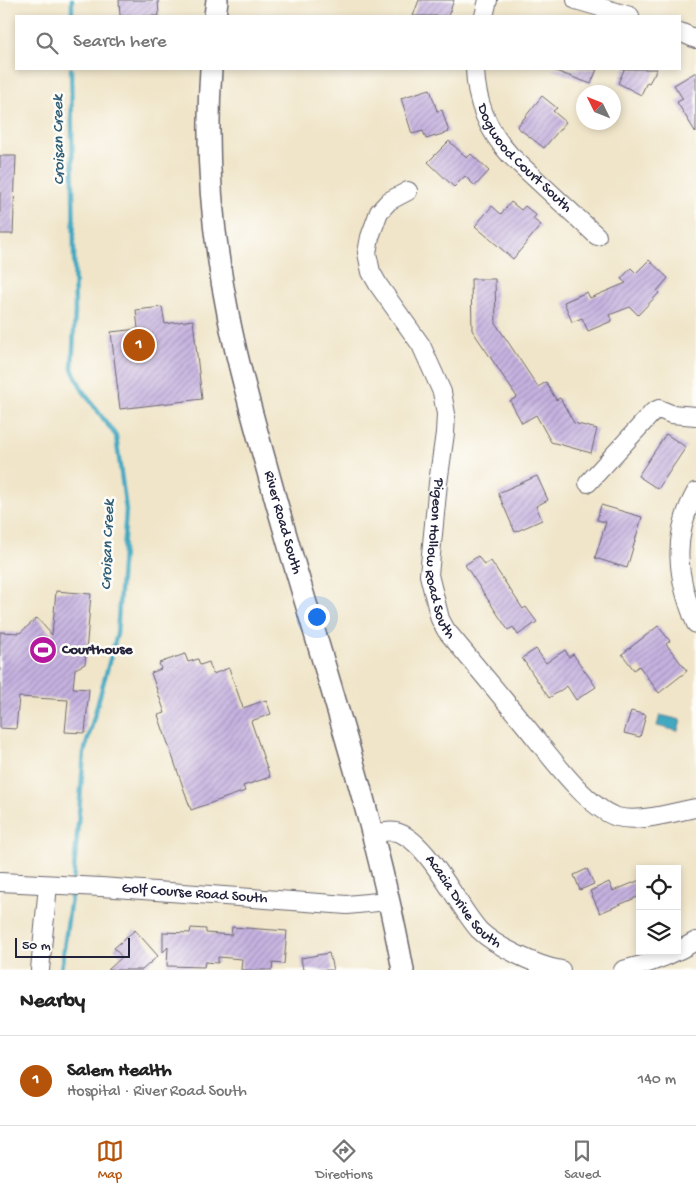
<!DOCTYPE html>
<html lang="en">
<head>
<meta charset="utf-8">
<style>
	:root { --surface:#fff; --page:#f6f6f6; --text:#222; --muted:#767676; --line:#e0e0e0; --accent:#b45309 }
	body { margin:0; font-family:"Gochi Hand",sans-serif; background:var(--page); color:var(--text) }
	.controls { position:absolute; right:15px; bottom:15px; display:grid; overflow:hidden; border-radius:0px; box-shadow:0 2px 8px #0003 }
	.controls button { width:45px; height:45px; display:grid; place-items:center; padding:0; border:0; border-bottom:1px solid var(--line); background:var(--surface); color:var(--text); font:25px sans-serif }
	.compass { position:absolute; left:576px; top:85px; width:45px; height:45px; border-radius:50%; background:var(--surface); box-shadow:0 2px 8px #0003; rotate:313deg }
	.scale { position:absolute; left:15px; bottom:12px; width:115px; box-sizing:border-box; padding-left:5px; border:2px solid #22223b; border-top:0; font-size:14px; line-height:18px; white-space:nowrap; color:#22223b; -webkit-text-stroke:4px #fdfcf7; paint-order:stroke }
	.you { position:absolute; left:316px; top:616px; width:18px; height:18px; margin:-12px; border:4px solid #fff; border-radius:50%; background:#1a73e8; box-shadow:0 0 0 8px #1a73e833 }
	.badge { display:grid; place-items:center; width:32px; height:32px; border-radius:50%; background:var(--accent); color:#fff; font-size:16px; font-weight:700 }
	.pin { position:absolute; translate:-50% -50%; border:2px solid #fff; box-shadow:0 1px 5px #0006 }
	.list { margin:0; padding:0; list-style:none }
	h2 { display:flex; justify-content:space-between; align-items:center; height:65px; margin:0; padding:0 20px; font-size:21px }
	h2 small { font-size:16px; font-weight:400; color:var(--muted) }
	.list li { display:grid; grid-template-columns:32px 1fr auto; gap:15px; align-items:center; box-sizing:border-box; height:90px; padding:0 20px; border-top:1px solid var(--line) }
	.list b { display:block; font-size:19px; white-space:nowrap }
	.list p { margin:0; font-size:16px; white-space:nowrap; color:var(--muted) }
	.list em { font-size:16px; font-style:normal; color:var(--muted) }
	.icon { flex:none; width:28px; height:28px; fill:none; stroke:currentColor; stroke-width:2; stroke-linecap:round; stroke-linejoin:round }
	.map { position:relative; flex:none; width:696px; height:970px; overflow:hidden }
	.search { position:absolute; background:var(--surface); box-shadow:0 2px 8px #0003; left:15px; right:15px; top:15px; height:55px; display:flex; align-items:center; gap:12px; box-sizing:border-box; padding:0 18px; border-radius:0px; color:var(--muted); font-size:19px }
	.sheet { height:155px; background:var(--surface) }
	nav { display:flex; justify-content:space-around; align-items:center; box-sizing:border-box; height:70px; border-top:1px solid var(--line); background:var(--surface); font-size:14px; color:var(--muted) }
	nav a { display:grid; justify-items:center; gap:2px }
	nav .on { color:var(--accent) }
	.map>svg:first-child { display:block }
	.water { fill:#41a8c1; stroke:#32657e }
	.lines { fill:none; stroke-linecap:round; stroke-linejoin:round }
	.stream { stroke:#41a8c1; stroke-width:4.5 }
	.building { fill:url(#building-hatch) }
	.minor-casing { stroke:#6a666d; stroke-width:20 }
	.major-casing { stroke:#6a666d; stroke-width:24 }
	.minor { stroke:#fff; stroke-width:18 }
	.major { stroke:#fff; stroke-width:21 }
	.labels { text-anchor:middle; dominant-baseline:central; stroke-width:5; stroke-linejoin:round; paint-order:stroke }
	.street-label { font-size:15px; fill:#22223b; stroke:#fdfcf7 }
	.poi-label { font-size:15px; font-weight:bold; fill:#22223b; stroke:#fdfcf7; text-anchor:start }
	.water-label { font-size:16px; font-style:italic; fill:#305e77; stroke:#fdfcf7 }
</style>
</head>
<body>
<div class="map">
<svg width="696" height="970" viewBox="0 0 696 970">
	<defs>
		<pattern id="building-hatch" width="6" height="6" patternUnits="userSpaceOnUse" patternTransform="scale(1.25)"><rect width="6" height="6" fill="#c6b2e0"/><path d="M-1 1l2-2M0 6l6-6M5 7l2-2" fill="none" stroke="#a090b7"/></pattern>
	</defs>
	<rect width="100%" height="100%" fill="#fdfcf7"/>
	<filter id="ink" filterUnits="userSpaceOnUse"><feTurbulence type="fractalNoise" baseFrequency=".02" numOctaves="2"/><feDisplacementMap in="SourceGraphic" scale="10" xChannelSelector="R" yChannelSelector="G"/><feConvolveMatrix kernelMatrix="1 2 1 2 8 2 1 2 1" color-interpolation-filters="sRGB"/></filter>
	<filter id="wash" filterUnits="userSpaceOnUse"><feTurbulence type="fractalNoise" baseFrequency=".0096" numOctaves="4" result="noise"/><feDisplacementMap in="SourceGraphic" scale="20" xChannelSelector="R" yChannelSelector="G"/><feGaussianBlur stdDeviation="1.12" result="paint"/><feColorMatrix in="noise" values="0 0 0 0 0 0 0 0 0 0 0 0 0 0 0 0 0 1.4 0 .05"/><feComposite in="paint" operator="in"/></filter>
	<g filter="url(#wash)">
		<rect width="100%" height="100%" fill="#f0e5c9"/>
		<polygon class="water" points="660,715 681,720 678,731 657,726"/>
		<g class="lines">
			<g class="stream">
				<polyline points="72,16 72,0"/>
				<polyline points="71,69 75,312 72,369 83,391 116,436 126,510 117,634 84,753 73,882"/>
				<polyline points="61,970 72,890"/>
			</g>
		</g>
		<g id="blocks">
			<g class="building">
				<polygon points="119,0 158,0 159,16 120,16"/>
				<polygon points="419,0 454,0 448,16 413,16"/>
				<polygon points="553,69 597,69 591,84 553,70"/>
				<polygon points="621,69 657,69 649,83 647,82 641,95 618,83 624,70"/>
				<polygon points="696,72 696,133 677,102 683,99 674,85"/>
				<polygon points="430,89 437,111 442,110 449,132 426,139 423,131 412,134 401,98"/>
				<polygon points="542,96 557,108 553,111 566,122 544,148 517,127"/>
				<polygon points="449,141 467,158 471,154 489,171 475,186 465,176 454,187 428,162"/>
				<polygon points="0,156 16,156 13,234 0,234"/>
				<polygon points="511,202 521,210 525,206 536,215 533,219 541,225 513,259 475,226 492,206 501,214"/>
				<polygon points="649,260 668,278 657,291 659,293 638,315 630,307 609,315 612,321 588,331 582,318 572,322 564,302 587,292 590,298 626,283 621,279 631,268 636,273"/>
				<polygon points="471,279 495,279 496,324 538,387 546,382 556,400 560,398 574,423 597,429 591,453 551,442 536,415 522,423 510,401 517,397 472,330"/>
				<polygon points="162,307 165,324 193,320 202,399 120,409 111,332 138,329 136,310"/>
				<polygon points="666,434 686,447 658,489 638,476"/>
				<polygon points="537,476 548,500 536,506 542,520 515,532 498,493"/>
				<polygon points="601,505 642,517 627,568 595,558 606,522 597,520"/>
				<polygon points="478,556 484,565 491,561 523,609 526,607 537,622 518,635 513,627 508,630 465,565"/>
				<polygon points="56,591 91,594 85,664 75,669 73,688 89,689 85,733 65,732 68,700 19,697 16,729 0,728 0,632 20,633 37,618 52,635"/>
				<polygon points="658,626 670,641 666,644 687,671 659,693 639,666 634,670 622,654"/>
				<polygon points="536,649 546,663 565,650 569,657 573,654 596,687 576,700 567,686 549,698 522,658"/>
				<polygon points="185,654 188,662 198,659 200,665 209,662 213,674 229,668 243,708 266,700 271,714 251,721 270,777 243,786 245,791 191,810 158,715 165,713 151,673 161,669 159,663"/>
				<polygon points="631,711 646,715 640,737 624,733"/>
				<polygon points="587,869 594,884 580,890 574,875"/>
				<polygon points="640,880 640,896 600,913 590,891 609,882 613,891"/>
				<polygon points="232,927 287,931 284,964 273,963 272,970 241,970 242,959 218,957 218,963 205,962 204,967 167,966 168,947 163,952 163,932 190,933 191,928 206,929 206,933 231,935"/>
				<polygon points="135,930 158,956 142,970 108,970 122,957 114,948"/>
				<polygon points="329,953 333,970 303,970 301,958"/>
			</g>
		</g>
	</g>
	<g filter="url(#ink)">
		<use href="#blocks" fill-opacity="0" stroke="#6a666d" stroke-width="1"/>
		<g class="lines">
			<g class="minor-casing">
				<g id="minor">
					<polyline points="576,0 630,16"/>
					<polyline points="484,16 488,0"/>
					<polyline points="680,32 696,39"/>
					<path id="s1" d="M475,69C476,101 488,131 510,155L597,236"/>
					<path id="s2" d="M408,191L389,201L379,212L370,237L367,253L371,272L379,286L421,345L442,392L446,414L445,433L438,483L429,575L440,619L446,630C472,661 498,693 524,724C545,749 586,808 617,817C639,823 674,812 696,808"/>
					<polyline points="588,483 653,412 659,409 671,414 696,416"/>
					<path d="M696,492C671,536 677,579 696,624"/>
					<path id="s3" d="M373,834C380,833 389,830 396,832C427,839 457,906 479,930C495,946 539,967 561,970"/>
					<path id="s4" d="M0,882L101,887L347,905L388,901"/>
					<polyline points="40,970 48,885"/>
					<path d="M623,970C650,964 672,955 696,941"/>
				</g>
			</g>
			<g class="major-casing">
				<g id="major">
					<polyline points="215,16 217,0"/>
					<path id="s5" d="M211,69C205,153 212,236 229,319C239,370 254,421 268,472C313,638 372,801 403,970"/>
				</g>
			</g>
			<use href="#minor" class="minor"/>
			<use href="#major" class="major"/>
		</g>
	</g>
	<defs>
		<g id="stadium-disc" transform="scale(1.4375)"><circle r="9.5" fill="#b5179e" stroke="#fdfcf7"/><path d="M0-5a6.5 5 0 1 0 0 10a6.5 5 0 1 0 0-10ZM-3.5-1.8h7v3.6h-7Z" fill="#fff"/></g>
	</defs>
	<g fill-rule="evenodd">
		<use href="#stadium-disc" x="43" y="650"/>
	</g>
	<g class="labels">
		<g class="street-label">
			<text stroke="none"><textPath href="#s1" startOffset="106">Dogwood Court South</textPath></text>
			<text stroke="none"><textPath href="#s5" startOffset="462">River Road South</textPath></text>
			<text stroke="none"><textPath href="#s2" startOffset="408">Pigeon Hollow Road South</textPath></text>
			<text stroke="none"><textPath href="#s4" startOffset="195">Golf Course Road South</textPath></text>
			<text stroke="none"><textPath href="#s3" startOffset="122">Acacia Drive South</textPath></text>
		</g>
		<g class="poi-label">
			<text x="62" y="650">Courthouse</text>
		</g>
		<g class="water-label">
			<text transform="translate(60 140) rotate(-91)">Croisan Creek</text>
			<text transform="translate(109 545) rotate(-88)">Croisan Creek</text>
		</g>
	</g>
</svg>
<div class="controls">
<button><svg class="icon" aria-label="locate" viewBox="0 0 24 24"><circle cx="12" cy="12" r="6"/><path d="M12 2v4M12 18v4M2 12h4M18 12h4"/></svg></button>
<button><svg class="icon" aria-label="layers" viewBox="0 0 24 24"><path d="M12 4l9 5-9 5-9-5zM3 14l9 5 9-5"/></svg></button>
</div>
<svg class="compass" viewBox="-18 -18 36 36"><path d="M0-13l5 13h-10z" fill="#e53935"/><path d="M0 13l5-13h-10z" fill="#767676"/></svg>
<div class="scale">50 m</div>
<div class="you"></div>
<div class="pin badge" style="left:139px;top:345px">1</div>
<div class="search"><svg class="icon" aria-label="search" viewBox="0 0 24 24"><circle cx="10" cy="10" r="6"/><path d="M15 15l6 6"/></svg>Search here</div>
</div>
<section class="sheet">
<h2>Nearby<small></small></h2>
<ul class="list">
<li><span class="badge">1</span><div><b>Salem Health</b><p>Hospital · River Road South</p></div><em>140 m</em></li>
</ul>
</section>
<nav>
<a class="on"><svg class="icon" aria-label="map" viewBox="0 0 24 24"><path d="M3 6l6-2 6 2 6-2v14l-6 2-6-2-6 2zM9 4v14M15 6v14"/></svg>Map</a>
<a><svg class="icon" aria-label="directions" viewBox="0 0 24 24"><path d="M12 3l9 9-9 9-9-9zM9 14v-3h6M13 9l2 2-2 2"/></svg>Directions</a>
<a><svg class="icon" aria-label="saved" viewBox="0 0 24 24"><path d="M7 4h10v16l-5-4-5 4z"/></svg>Saved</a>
</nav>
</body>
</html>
